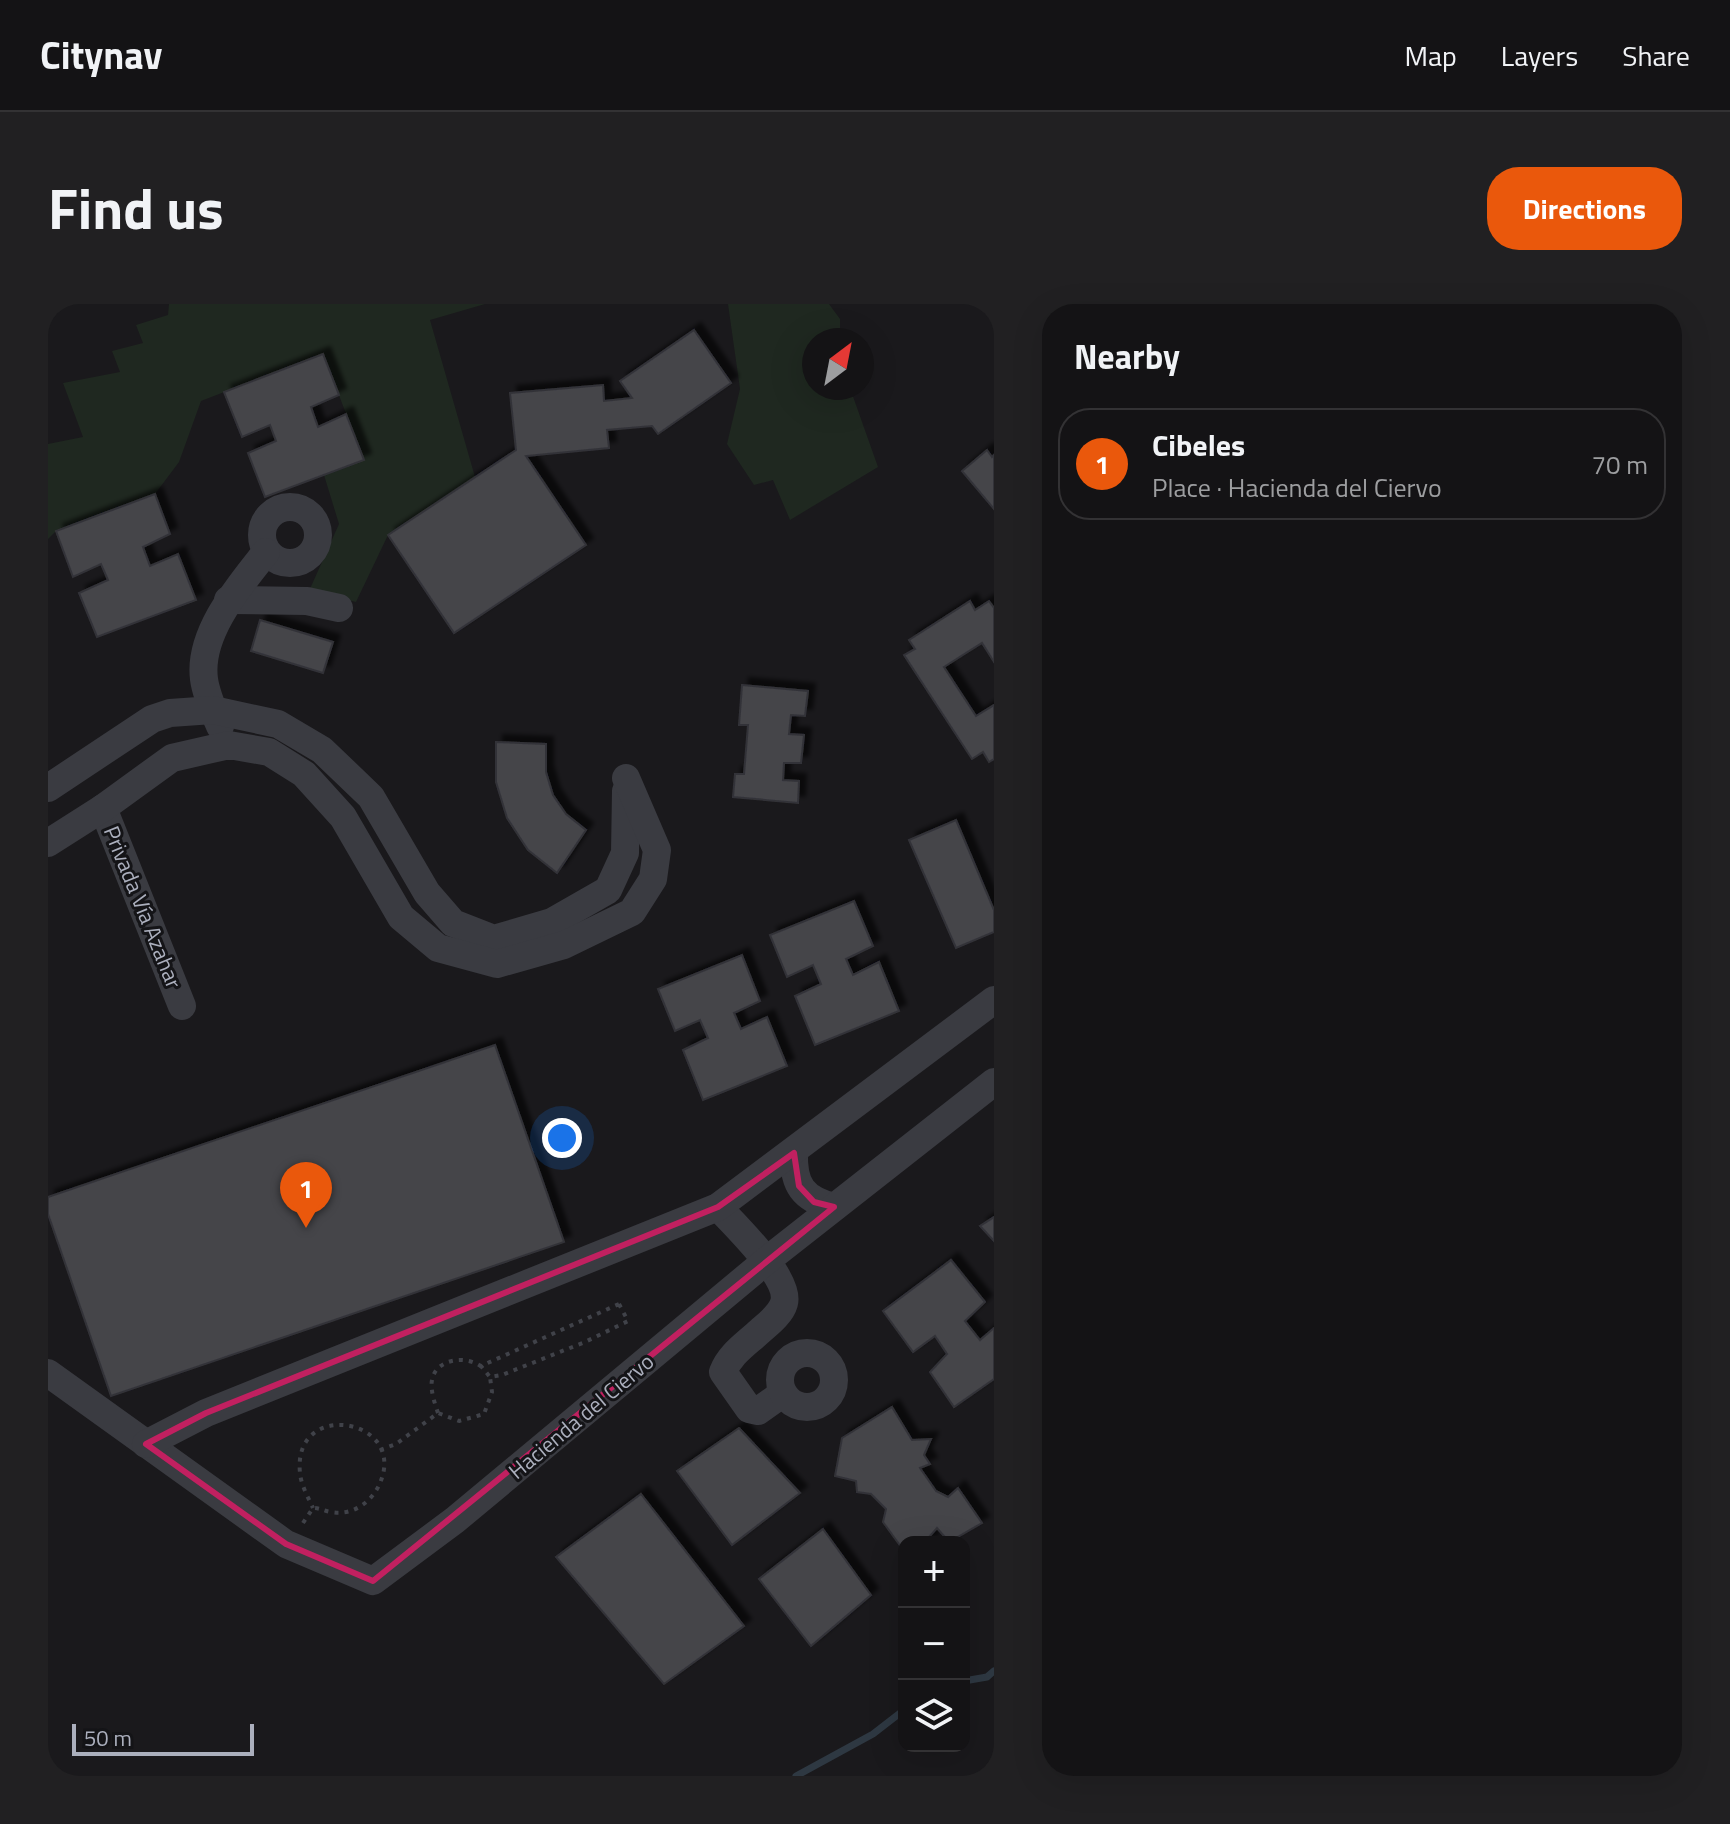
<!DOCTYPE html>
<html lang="en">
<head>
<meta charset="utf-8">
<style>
	:root { --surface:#141315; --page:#212022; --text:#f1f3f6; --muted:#9d9ea0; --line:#333234; --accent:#ea580c }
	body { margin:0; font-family:"Titillium Web",sans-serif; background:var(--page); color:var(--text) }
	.controls { position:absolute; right:24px; bottom:24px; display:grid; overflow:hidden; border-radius:16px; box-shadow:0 8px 32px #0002 }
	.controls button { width:72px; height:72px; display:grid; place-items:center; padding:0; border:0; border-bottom:2px solid var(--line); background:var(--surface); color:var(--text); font:40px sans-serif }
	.compass { position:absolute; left:754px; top:24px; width:72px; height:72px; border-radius:50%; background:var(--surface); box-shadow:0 8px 32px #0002; rotate:32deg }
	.scale { position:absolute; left:24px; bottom:20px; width:182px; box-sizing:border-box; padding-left:8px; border:4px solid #abafbd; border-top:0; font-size:22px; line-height:28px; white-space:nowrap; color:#abafbd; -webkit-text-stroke:6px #141417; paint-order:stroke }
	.you { position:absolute; left:514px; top:834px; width:28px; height:28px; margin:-20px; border:6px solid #fff; border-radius:50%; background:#1a73e8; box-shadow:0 0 0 12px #1a73e833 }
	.badge { display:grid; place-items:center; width:52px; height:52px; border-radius:50%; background:var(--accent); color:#fff; font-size:26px; font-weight:700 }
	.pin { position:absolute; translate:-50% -66px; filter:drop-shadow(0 2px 4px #0008) }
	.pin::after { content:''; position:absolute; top:42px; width:28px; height:24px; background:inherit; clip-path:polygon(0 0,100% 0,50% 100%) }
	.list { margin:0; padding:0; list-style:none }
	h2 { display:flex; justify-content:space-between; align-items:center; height:104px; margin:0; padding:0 32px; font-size:34px }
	h2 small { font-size:26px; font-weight:400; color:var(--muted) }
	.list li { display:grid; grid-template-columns:52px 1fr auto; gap:24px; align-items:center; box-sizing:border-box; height:112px; margin:0 16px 16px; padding:0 16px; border:2px solid var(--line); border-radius:32px }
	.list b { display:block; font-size:30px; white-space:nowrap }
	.list p { margin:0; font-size:26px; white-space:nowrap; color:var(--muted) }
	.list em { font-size:26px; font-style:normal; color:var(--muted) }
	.icon { flex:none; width:44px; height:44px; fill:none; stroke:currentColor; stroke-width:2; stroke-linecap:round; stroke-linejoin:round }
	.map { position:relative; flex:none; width:946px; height:1472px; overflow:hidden; border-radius:32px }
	header { display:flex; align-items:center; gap:48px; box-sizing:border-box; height:112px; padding:0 40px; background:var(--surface); border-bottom:2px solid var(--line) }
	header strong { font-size:38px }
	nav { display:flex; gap:44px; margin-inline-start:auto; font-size:28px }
	.intro { display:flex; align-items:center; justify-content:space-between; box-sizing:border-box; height:192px; padding:0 48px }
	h1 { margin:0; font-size:56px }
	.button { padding:20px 36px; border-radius:32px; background:var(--accent); color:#fff; font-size:28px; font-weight:700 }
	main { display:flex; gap:48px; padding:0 48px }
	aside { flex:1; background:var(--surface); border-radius:32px; box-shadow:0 8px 32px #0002 }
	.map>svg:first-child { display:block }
	.green { fill:#1f2820 }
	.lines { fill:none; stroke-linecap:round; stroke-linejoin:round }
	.stream { stroke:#2e3842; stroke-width:7 }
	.building { fill:#444449; stroke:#333338; stroke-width:2; filter:url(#shadow) }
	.path { stroke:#404249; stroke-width:4; stroke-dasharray:4 6; stroke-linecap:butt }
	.minor { stroke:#3a3b41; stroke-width:28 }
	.marked { fill:none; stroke:#c12060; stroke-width:6; stroke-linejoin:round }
	.labels { text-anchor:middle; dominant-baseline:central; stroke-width:6; stroke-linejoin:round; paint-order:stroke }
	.street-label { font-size:22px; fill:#abafbd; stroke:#141417 }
</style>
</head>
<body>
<header>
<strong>Citynav</strong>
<nav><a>Map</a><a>Layers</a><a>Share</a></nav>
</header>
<div class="intro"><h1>Find us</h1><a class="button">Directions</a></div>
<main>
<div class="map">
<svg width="946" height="1472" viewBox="0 0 946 1472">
	<defs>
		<filter id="shadow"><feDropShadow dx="7" dy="-7" stdDeviation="2" flood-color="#0009"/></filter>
	</defs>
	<rect width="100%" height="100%" fill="#1a191c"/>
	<g class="green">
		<polygon points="121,0 437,0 382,16 427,173 340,231 308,298 261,287 291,220 276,171 316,156 275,50 153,97 131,158 107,190 8,227 0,235 0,140 35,133 15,79 72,68 64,47 95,39 88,21 120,11"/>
		<polygon points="680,0 781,0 792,15 792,36 766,36 766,84 802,84 830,163 742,216 725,176 706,181 679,140 692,85"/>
	</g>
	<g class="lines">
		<g class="stream">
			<polyline points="916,1377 939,1373 946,1367"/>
			<polyline points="748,1472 825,1430 856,1406"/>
		</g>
	</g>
	<g class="building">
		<polygon points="646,26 683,79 610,130 604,122 559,126 561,144 478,152 538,241 406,329 340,231 468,146 462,89 555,81 556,97 584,94 572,77"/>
		<polygon points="275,50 291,91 263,103 270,123 298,110 316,156 217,193 200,149 228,137 222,121 194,133 176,88"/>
		<polygon points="939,146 944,153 946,151 946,205 914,167"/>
		<polygon points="107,190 122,230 95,243 102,262 130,250 148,296 49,333 31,289 60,276 53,260 25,273 8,227"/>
		<polygon points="922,297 927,306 941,297 946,304 946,358 934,339 896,363 928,412 946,401 946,455 941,458 935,448 924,455 856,351 867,345 861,336"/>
		<polygon points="212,316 285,338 275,369 203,347"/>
		<polygon points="694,381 760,387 757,412 743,411 741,430 756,431 753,459 736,459 735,476 751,477 750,499 685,493 687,470 696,470 700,421 691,421"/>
		<polygon points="448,438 498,440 498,468 505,491 518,510 538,526 509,569 480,546 459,514 448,478"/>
		<polygon points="908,516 946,606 946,628 908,644 861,536"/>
		<polygon points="806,597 825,642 798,655 805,671 831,658 851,707 767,741 747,692 773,680 765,661 739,673 722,631"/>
		<polygon points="694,651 712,697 686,709 693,725 719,713 739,762 655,796 635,746 660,734 652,716 627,727 610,685"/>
		<polygon points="447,741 516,938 63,1092 0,910 0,893"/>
		<polygon points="946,913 946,937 932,922"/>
		<polygon points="903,956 937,998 917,1017 932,1036 946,1024 946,1075 906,1103 882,1068 899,1050 887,1032 865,1048 835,1007"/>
		<polygon points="844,1103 864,1136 883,1135 876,1151 882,1160 872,1164 888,1187 900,1193 910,1184 934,1219 901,1238 889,1224 881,1233 884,1238 856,1238 856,1247 835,1218 838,1205 823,1190 809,1188 808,1177 787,1172 794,1134"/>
		<polygon points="691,1124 752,1189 684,1241 629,1167"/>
		<polygon points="593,1190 696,1322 616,1380 508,1253"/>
		<polygon points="775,1225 823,1291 763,1342 711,1275"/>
	</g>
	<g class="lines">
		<g class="path">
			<polygon points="571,1000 580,1017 537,1038 454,1071 442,1073 433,1062"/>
			<path d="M390,1109C387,1100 382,1086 384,1076C388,1054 419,1051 434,1063"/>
			<polyline points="332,1146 348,1140 390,1109 411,1117 436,1110 444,1088 442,1073"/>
			<path d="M255,1219L265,1204C272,1204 276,1207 283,1208C305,1212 324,1198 332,1179C360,1114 244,1094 252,1169C253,1181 260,1193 265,1204"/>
		</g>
		<g class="minor">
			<circle cx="242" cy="231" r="28"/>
			<polyline points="180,296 259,297 291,304"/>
			<path d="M172,422C166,408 158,391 156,375C150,329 192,281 218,248"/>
			<polyline points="0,484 104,415 122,409 165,406 230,420 274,446 323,493 379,589 405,619 446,635 504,618 560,586 577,549 578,487"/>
			<polyline points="55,504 134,702"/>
			<polyline points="0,539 55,504 124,454 181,441 221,448 256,470 295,513 353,613 390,644 449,660 516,641 584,608 605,575 609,546 578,474"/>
			<path d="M746,849C745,881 755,895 786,903"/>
			<path d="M670,903C686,920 743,975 736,999C733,1010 720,1020 712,1027C698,1040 682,1050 675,1068L701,1105L710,1107L734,1090"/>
			<circle cx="759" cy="1076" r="27"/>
			<polyline points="0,1069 238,1240 325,1277 407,1216 718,957 946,778"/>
			<polyline points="98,1140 158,1109 670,903 946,696"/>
		</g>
	</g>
	<path class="marked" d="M746,849L751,882L766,898L786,903L325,1277L238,1240L98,1140L158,1109L670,903Z"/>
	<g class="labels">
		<g class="street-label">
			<text transform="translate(95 603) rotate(68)">Privada Vía Azahar</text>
			<text transform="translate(533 1112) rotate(-40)">Hacienda del Ciervo</text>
		</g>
	</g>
</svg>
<div class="controls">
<button>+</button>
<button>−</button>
<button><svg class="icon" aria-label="layers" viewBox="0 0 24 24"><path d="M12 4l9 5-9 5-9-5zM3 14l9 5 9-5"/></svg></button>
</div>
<svg class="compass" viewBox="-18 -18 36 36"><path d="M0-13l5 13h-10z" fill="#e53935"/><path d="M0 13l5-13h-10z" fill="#9d9ea0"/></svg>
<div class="scale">50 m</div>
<div class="you"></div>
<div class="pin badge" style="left:258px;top:924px">1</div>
</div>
<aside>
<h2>Nearby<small></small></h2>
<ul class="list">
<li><span class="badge">1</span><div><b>Cibeles</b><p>Place · Hacienda del Ciervo</p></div><em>70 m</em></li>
</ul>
</aside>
</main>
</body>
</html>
